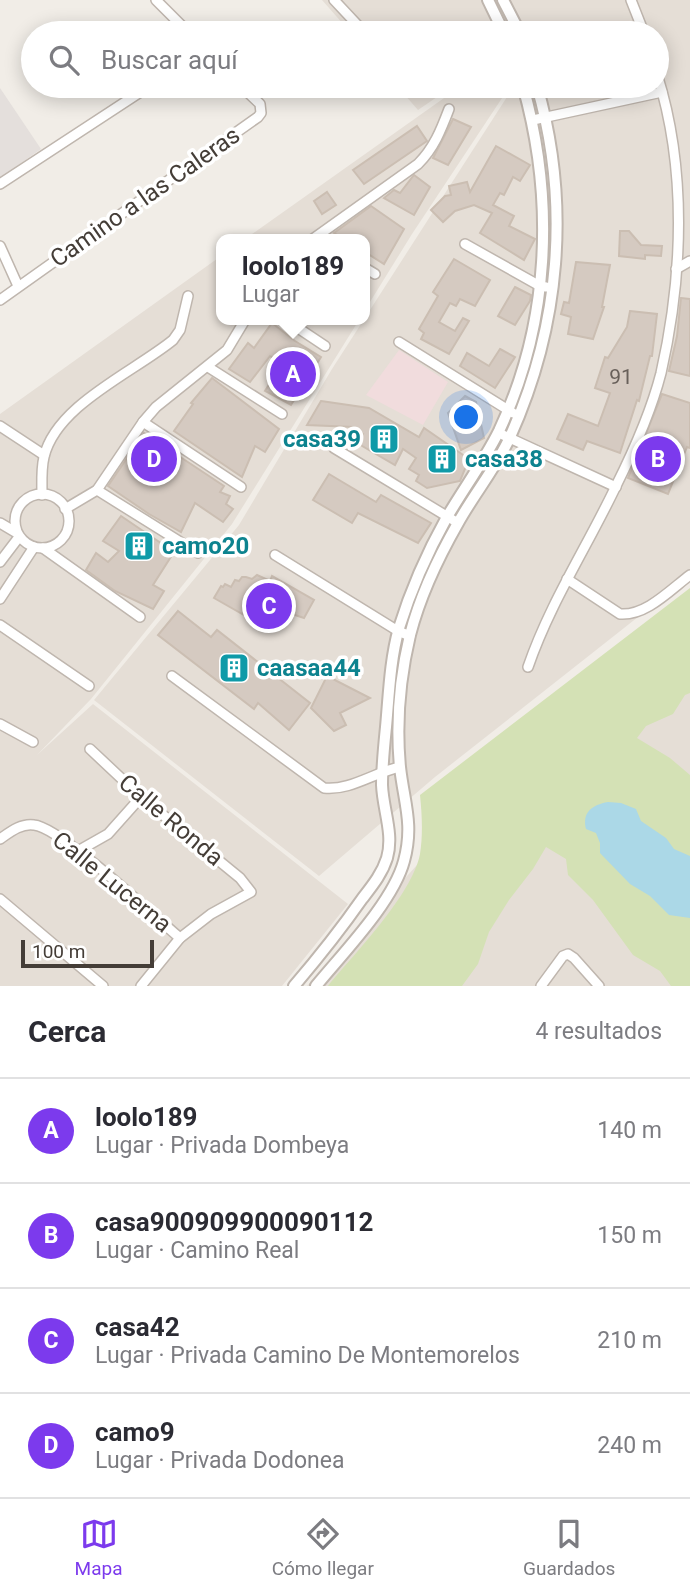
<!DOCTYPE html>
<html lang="es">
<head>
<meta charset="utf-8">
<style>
	:root { --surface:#fff; --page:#f2f2f3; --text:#2b2b33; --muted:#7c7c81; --line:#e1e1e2; --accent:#7c3aed }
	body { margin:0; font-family:Roboto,sans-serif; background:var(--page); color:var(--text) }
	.scale { position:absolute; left:21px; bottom:18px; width:133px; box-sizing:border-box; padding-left:7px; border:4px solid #443d37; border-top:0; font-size:19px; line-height:24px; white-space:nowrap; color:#443d37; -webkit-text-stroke:5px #fff; paint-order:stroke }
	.you { position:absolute; left:467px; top:418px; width:24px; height:24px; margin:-18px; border:5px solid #fff; border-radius:50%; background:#1a73e8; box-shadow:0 0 0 10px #1a73e833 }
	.badge { display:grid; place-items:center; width:46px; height:46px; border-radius:50%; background:var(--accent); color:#fff; font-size:23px; font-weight:700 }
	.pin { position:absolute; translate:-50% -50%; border:4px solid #fff; box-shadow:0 2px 7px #0006 }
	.popup { position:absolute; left:216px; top:234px; width:154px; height:91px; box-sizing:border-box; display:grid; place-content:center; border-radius:14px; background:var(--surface); filter:drop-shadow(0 2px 5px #0005); font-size:23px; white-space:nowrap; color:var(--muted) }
	.popup b { font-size:26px; color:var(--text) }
	.popup::after { content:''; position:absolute; left:50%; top:100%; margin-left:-14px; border:14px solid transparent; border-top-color:var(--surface) }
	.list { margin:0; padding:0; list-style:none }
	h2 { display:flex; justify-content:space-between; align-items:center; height:91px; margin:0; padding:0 28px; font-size:30px }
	h2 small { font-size:23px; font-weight:400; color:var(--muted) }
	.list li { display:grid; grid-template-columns:46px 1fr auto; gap:21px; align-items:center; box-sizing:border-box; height:105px; padding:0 28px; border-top:2px solid var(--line) }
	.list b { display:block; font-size:26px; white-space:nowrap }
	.list p { margin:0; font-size:23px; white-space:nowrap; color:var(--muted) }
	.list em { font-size:23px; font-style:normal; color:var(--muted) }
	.icon { flex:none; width:38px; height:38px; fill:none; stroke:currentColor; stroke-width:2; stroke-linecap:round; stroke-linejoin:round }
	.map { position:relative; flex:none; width:690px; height:986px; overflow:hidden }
	.search { position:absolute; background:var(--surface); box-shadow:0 4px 18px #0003; left:21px; right:21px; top:21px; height:77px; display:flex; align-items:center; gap:18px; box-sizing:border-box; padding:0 24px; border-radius:38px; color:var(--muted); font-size:26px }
	.sheet { height:511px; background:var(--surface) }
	nav { display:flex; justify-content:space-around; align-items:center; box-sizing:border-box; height:98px; border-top:2px solid var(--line); background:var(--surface); font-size:19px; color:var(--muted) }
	nav a { display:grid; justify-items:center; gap:4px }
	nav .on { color:var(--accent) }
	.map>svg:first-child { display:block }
	.residential { fill:#e5ded6 }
	.industrial { fill:#e4dfdc }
	.medical { fill:#f1dcdd }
	.green { fill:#d4e1b5 }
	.water { fill:#abd8e7 }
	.building { fill:#d5cac1; stroke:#cbbeb2; stroke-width:2 }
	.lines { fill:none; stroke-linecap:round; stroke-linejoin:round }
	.minor-casing { stroke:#bfb6ae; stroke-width:12 }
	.tertiary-casing { stroke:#bfb6ae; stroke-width:14 }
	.minor { stroke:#fff; stroke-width:9 }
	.tertiary { stroke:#fff; stroke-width:10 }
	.labels { text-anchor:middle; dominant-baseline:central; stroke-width:7; stroke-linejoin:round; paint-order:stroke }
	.number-label { font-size:21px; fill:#68605a }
	.street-label { font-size:24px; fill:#443d37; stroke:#fff }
	.culture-label { font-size:24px; font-weight:bold; fill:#0d838f; stroke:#fff; text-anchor:start }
</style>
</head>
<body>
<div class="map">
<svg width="690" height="986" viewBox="0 0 690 986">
	<rect width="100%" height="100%" fill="#f1ede7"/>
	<g class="residential">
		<polygon points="322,0 690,0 690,576 435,777 319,876 94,700 239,525 332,369 514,86 657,86 657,33 351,33"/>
		<polygon points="397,86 453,86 418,110"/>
		<polygon points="461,86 510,86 412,234 365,310 365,239 245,239"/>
		<polygon points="221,256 221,320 359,320 232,524 91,699 37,755 93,704 348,904 282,986 0,986 0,414"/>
		<polygon points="690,595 690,986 307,986 598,666"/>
	</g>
	<polygon class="industrial" points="0,88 41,149 0,178"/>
	<polygon class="medical" points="399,350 448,382 423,425 366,395"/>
	<path class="green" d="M690,588V693L685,695L673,714L646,726L637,738L670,758L690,775V986H671L660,971L633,955L593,900L568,875L566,859L546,847L533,869L509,900L489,932L478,964L462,986H328C355,953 412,895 420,854C423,835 422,814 420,795Z"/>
	<path class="water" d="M608,802L621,803L636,809L641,821L666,838L674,849L690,856V918L669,915L650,896L630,884L600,853V843L596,833L586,829C582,812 592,805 608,802Z"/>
	<g class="building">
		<polygon points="453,119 471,127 448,165 433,158"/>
		<polygon points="417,126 427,141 364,184 353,170"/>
		<polygon points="496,146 530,165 520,181 513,177 504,195 500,193 493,205 514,216 509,226 535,239 524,260 480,233 492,213 474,205 455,211 443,222 431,210 445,196 451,195 449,186 467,182 470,192"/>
		<polygon points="414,175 430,187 414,215 384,198 394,190 400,193"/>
		<polygon points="327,192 336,205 322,214 314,201"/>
		<polygon points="371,206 404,229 384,264 365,252 365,239 344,239 334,233"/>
		<polygon points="620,231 629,231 641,245 662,246 661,256 645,255 645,259 619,256"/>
		<polygon points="454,259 490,280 475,306 460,299 456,306 450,303 439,322 455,331 463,318 469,321 449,354 421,339 424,333 419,329 438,296 433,292"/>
		<polygon points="576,262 610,265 602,307 604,307 593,339 568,334 571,317 561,314 564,302 569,303"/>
		<polygon points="515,287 531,295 530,301 515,325 498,316"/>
		<polygon points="681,298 690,299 690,376 669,371 677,336"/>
		<polygon points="630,311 657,314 652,356 650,356 639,401 637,400 620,453 587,441 583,450 557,439 568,414 598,426 610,393 595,388 605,357 608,358 627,327"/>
		<polygon points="272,323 295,341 321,357 291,405 265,391 282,364 270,356 250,382 229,369 248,343 254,348"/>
		<polygon points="500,349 515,357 495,388 460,366 467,353 489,366"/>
		<polygon points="212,378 279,429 265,452 255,446 242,477 174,431 193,404 191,403"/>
		<polygon points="662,394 690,403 690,448 687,447 668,494 628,478"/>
		<polygon points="465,396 476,402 484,438 461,450 448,413"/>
		<polygon points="321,401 369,408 419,437 424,428 469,459 460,481 427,488 416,481 419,475 409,469 416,458 403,449 395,465 357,443 363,434 354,427 307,425"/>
		<polygon points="144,433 224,486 220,492 230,496 226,504 233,509 223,522 195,503 181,532 149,514 108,486"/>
		<polygon points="329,474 376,502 381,495 431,523 418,543 358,513 352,523 313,500"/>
		<polygon points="121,516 174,552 153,585 164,591 153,609 115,591 86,570 96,553 108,562 119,551 103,541"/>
		<polygon points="257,575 270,581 272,576 314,600 304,618 286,612 274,632 214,598 221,586 223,587 225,584 231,587 235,580 239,581 242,577 246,577 252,579"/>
		<polygon points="178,611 211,637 217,630 310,703 289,730 258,703 254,709 158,635"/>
		<polygon points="327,676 370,698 340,713 346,725 334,731 311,708"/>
	</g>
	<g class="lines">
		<g class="minor-casing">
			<g id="minor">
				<polyline points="156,0 189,33"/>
				<polyline points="334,0 365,33"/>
				<polyline points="631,0 644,33"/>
				<polyline points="533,120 662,92"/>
				<polyline points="0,184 145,89"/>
				<path d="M313,239L418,164C434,148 441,130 449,109"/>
				<polyline points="465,244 540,286 546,287"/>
				<polyline points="0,246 18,286"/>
				<polyline points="365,268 375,274"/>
				<polyline points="676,269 690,261"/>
				<polyline points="0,300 258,117 261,113 260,104 241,86"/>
				<polyline points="286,320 325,346"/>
				<polyline points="399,342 513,413"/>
				<polyline points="208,367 282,414"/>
				<polyline points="143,422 241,487"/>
				<polyline points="0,426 44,455"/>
				<polyline points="503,435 616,487"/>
				<polyline points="334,448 458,523"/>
				<polyline points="97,490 198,553"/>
				<circle cx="42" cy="521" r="27"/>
				<path d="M42,495C42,482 41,469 44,457C56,405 134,372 173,340L180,330L188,296"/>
				<polyline points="65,509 97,490 143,422 156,407 227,350 245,320"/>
				<polyline points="0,523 17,533"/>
				<polyline points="43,548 140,617"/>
				<polyline points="275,555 398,631 410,636"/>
				<polyline points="0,562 19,537"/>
				<path d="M567,579L620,614C646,616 670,590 690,575"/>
				<polyline points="0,599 34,547"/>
				<polyline points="0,625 89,686"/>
				<path d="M528,667C550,603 587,547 616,486C634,450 651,412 661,373C683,276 687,169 657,74"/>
				<path d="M172,676L324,788C350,791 375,772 400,767"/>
				<polyline points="0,724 33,742"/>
				<polyline points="90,749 141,797 240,878 251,892 211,914 180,938 141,986"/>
				<path d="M0,839C10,832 21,823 34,825C60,827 155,917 180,938"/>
				<polyline points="78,851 108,834 141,797"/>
				<polyline points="0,899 103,986"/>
				<polyline points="541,986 563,956 568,954 574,958 599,986"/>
			</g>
		</g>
		<g class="tertiary-casing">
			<g id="tertiary">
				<polyline points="488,0 504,33"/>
				<polyline points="503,0 520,33"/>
				<path d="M294,986C318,958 341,929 362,899C372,886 382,874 387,858C394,834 383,810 382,785C382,766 384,747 386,727C389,694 390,660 399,628C411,589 427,553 447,517C464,488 484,461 499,431C550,323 555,200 523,86"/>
				<path d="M316,986C343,953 393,902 404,861C414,824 404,803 400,767C396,724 400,677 410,635C420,596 438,558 458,523C474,494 496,468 510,437C560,326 571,204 537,86"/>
			</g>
		</g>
		<use href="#minor" class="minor"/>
		<use href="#tertiary" class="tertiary"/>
	</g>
	<defs>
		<g id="building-square" transform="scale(1.575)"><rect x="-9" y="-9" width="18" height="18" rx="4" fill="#0f9aa8" stroke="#fff"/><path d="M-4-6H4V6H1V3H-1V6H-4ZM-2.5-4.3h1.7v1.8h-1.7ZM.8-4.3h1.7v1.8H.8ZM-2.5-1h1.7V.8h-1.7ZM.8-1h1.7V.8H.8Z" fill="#fff"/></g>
	</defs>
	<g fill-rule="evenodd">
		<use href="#building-square" x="384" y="439"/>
		<use href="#building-square" x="442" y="459"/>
		<use href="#building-square" x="139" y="546"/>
		<use href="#building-square" x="234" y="668"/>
	</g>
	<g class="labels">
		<g class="number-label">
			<text x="621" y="377">91</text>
		</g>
		<g class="street-label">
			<text transform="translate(145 197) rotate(-35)">Camino a las Caleras</text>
			<text transform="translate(171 820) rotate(40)">Calle Ronda</text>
			<text transform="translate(112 882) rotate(39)">Calle Lucerna</text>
		</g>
		<g class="culture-label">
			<text x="361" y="439" text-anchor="end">casa39</text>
			<text x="465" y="459">casa38</text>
			<text x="162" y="546">camo20</text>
			<text x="257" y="668">caasaa44</text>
		</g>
	</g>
</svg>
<div class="scale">100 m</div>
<div class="you"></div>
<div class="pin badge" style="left:293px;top:374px">A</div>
<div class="popup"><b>loolo189</b>Lugar</div>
<div class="pin badge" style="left:658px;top:459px">B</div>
<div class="pin badge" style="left:269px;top:606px">C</div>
<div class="pin badge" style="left:154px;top:459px">D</div>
<div class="search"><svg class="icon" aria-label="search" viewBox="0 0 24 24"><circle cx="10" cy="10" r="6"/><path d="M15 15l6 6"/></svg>Buscar aquí</div>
</div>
<section class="sheet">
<h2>Cerca<small>4 resultados</small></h2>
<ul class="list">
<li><span class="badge">A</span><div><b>loolo189</b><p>Lugar · Privada Dombeya</p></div><em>140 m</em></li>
<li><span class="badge">B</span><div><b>casa900909900090112</b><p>Lugar · Camino Real</p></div><em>150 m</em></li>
<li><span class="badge">C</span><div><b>casa42</b><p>Lugar · Privada Camino De Montemorelos</p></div><em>210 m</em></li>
<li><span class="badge">D</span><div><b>camo9</b><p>Lugar · Privada Dodonea</p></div><em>240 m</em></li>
</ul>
</section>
<nav>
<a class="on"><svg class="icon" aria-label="map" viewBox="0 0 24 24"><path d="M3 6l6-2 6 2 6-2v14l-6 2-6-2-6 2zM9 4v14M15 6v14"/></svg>Mapa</a>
<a><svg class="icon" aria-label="directions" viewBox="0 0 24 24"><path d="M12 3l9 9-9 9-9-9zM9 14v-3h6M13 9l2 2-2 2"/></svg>Cómo llegar</a>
<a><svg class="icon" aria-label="saved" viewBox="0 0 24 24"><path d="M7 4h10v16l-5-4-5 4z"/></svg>Guardados</a>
</nav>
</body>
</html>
